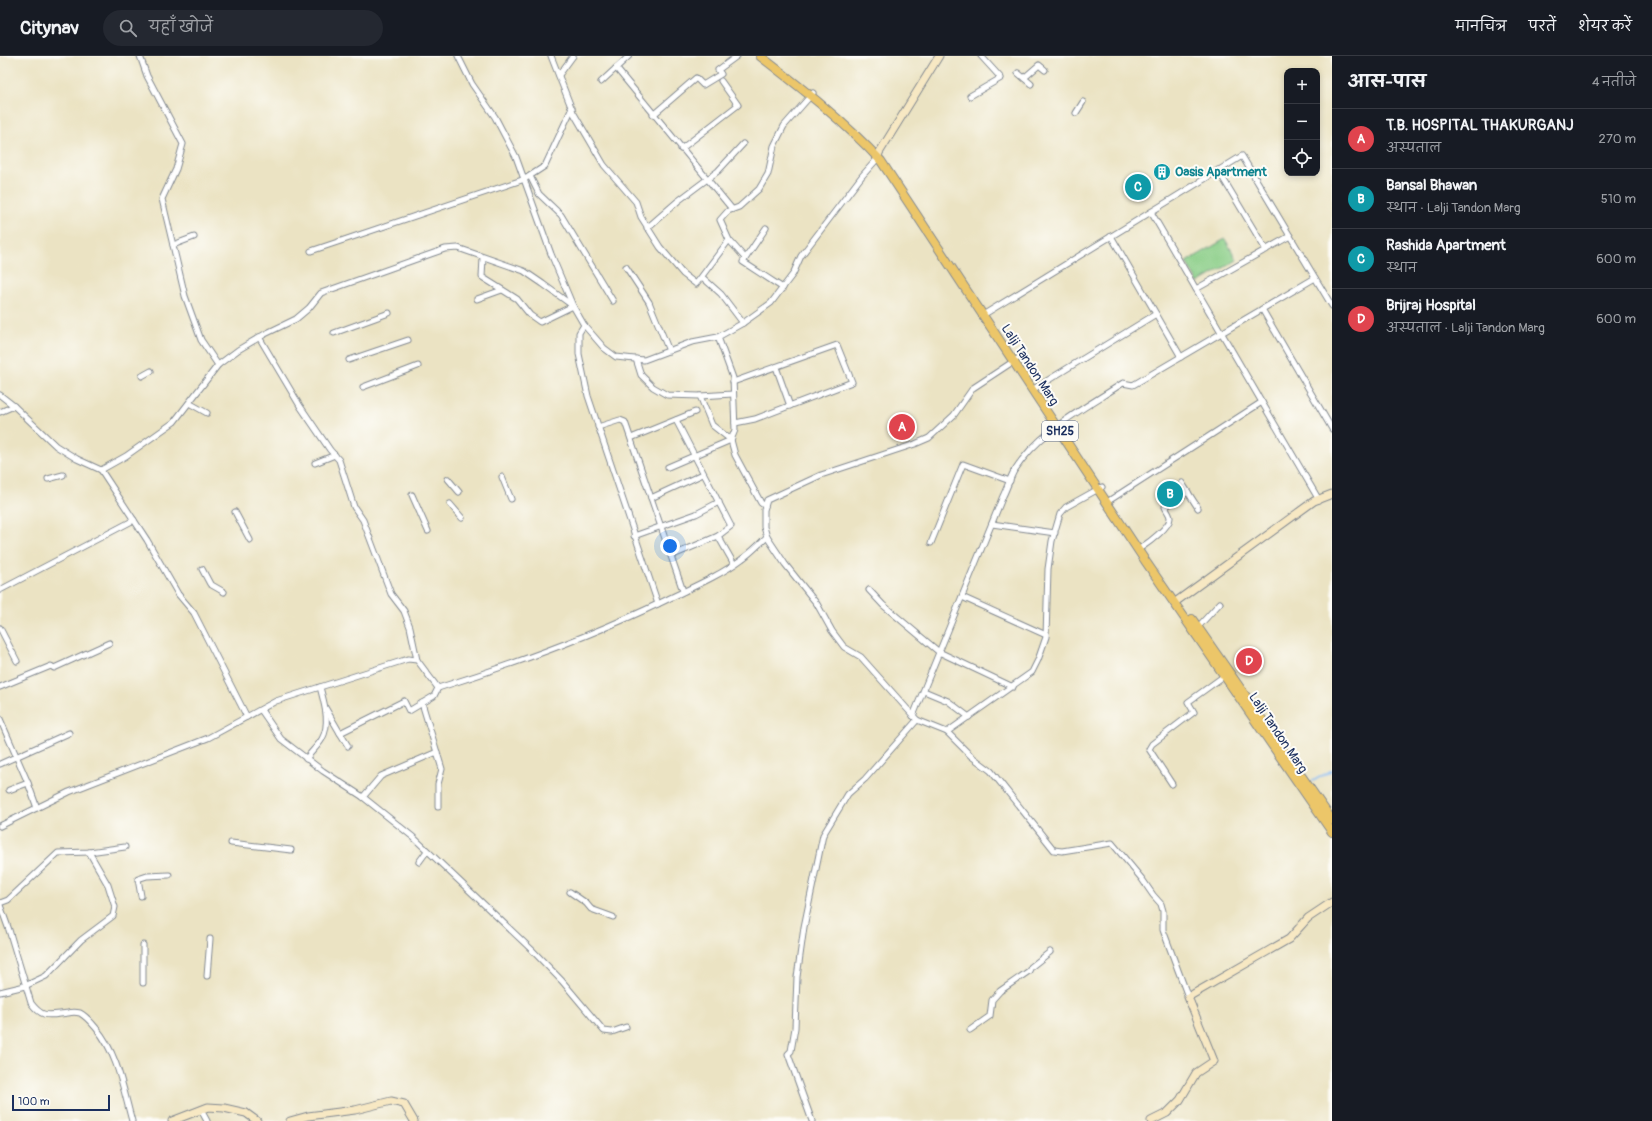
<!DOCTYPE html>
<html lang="hi">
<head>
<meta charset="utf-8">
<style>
	:root { --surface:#171b24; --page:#242831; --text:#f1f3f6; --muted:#9ea1a6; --line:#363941; --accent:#ea580c }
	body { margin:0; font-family:Pangolin,"Playpen Sans Deva",sans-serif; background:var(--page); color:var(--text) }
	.controls { position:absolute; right:12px; top:12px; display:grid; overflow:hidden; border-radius:8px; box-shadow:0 2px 6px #0003 }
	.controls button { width:36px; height:36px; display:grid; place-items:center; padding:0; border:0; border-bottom:1px solid var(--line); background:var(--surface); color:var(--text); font:20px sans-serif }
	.scale { position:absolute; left:12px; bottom:10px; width:98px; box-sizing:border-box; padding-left:4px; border:2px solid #1b2f5e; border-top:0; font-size:11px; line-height:14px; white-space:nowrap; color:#1b2f5e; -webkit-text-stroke:3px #fdfcf7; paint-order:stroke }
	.you { position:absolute; left:670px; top:490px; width:14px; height:14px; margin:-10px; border:3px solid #fff; border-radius:50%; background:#1a73e8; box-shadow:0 0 0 6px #1a73e833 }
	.badge { display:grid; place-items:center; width:26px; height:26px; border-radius:50%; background:var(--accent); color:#fff; font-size:13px; font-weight:700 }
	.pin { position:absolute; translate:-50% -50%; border:2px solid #fff; box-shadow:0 1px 4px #0006 }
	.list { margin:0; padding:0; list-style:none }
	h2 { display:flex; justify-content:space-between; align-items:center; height:52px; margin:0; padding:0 16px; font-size:17px }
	h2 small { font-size:13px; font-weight:400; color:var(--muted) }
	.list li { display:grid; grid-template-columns:26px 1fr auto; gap:12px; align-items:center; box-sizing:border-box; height:60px; padding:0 16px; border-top:1px solid var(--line) }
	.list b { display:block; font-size:15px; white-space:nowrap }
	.list p { margin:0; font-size:13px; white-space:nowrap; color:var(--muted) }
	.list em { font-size:13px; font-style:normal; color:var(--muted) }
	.icon { flex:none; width:22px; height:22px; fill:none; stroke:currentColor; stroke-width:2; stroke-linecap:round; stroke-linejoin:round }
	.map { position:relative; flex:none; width:1332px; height:1065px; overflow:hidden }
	header { display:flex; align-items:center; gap:24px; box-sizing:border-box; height:56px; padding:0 20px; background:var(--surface); border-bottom:1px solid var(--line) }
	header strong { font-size:19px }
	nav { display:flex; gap:22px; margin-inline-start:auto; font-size:14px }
	.search { width:280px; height:36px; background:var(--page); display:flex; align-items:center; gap:10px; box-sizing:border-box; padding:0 14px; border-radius:22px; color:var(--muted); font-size:15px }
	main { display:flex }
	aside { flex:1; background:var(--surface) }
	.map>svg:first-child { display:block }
	.green { fill:#8ace87; stroke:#527e72 }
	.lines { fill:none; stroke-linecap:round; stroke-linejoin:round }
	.stream { stroke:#81b8f0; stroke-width:2 }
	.street-casing { stroke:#838990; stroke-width:7 }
	.secondary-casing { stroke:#838990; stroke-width:9 }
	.primary-casing { stroke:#838990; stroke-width:10 }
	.street { stroke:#fff; stroke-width:5 }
	.secondary { stroke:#f7e8c3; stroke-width:7 }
	.primary { stroke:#ecc669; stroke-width:8 }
	.labels { text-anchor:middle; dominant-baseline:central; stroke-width:4; stroke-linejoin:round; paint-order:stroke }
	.shield { fill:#fdfcf7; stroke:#5f6c8c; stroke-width:1 }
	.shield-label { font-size:12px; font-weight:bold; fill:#1b2f5e }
	.culture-label { font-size:13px; font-weight:bold; fill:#0d838f; stroke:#fdfcf7; text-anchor:start }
	.street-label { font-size:13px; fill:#1b2f5e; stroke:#fdfcf7 }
</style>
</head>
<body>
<header>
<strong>Citynav</strong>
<div class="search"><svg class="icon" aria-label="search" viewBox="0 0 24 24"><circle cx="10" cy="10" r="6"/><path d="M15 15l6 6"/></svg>यहाँ खोजें</div>
<nav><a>मानचित्र</a><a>परतें</a><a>शेयर करें</a></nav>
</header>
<main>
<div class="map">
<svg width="1332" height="1065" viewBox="0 0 1332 1065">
	<rect width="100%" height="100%" fill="#fdfcf7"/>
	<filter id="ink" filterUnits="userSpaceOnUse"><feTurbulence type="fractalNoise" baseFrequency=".025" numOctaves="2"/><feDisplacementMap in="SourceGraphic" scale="8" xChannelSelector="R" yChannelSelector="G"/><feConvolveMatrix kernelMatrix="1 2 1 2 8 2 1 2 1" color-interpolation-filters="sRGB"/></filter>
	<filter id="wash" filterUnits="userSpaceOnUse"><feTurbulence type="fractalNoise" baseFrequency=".012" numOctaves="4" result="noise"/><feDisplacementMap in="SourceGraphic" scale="16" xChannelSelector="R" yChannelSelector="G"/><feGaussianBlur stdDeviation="0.9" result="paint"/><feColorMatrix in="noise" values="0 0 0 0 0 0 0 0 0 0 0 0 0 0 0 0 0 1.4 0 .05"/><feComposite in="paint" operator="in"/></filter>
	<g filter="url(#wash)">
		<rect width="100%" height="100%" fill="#ebe3c3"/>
		<polygon class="green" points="1225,183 1237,204 1198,227 1186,206"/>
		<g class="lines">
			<polyline class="stream" points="1313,725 1332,714"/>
		</g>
	</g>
	<g filter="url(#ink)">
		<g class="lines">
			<g class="street-casing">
				<g id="street">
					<polyline points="140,0 147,20 183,88 176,113 162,143 185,240 201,284 218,309"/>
					<polyline points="458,0 472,28 495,61 516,101 551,198 573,250 584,269 604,292 616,301 644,304 692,286 718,281 743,267 771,247 793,218 801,200 862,120 878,102"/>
					<polyline points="551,0 573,56 604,109 636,146 641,161 660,191 683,218 696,228 729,184"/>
					<polyline points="616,12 732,153"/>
					<polyline points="1018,17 1031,28"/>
					<polyline points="559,19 573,0"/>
					<polyline points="1024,22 1039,9 1045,14"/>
					<polyline points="601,26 629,0"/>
					<polyline points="970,40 1001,22 981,0"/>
					<polyline points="1076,57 1083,46"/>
					<polyline points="653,59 696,22 703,29 721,18 718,14 737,0"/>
					<polyline points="681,93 738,49 721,25"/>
					<polyline points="1218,114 1266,194"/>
					<polyline points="530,120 539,138 561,159 613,245"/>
					<polyline points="1151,156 1319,444"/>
					<polyline points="647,172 678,145 718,115 743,88"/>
					<polyline points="766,172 743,206 783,232"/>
					<polyline points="1111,180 1181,301"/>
					<polyline points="173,189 194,181"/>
					<polyline points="311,195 525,123 545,110 572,52"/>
					<polyline points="745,202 729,184 720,164 728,155 739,151 759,133 768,118 774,90 784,70 813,37"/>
					<polyline points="626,211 649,246 669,295"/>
					<polyline points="702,221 721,238 743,267"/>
					<polyline points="1196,233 1290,180"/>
					<polyline points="477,243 502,234"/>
					<polyline points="1262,253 1332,373"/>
					<polyline points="983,259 1242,100 1332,250"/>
					<polyline points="584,269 579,277 579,298 588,340 658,548"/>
					<polyline points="334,277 389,257"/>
					<polyline points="259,281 300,350 330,394 339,404 354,451 363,464 391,538 404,555 410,571 417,604"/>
					<polyline points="718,281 733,322 735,374 731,384 735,399 761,447 765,450"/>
					<polyline points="636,303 641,319 653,331 667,339 700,340 733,338"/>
					<polyline points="1017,303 973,332 954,359 929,382 915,388 821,419 767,444 764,454 764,471 767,481 785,508 817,548 832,575 844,591 861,601 917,664 947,676 1032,616 1038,604 1046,581 1048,513 1052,485 1060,458 1066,451 1102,431"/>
					<polyline points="349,304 408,284"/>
					<polyline points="776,311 790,350"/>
					<polyline points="142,320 151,315"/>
					<polyline points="733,326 837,289 852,326 755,363 735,367"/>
					<polyline points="363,331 418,310"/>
					<polyline points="1032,334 1156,258"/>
					<polyline points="0,339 14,350"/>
					<polyline points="700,340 712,369 731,384"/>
					<polyline points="189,347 207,357"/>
					<polyline points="0,356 14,350 56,390 77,403 101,414 147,484 178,538 194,557 247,661"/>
					<polyline points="676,364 731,470 718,480 734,508"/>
					<polyline points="598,371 620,364 625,366 683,535"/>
					<polyline points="631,382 695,356"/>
					<polyline points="315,407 335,399"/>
					<polyline points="668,411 731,384"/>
					<polyline points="101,414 126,400 174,366 218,309 238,294 265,278 296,263 309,252 321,237 445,193 458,192 524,215 543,228 573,250 540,266 530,259 517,243 482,221 483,202"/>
					<polyline points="502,421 511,443"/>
					<polyline points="48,423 63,419"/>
					<polyline points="448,423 459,436"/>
					<polyline points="1182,427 1198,452"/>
					<polyline points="412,439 428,475"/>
					<polyline points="651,442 703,418"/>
					<polyline points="1110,444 1262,346"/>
					<polyline points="450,448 462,462"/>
					<polyline points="235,456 250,484"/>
					<polyline points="992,468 1055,477"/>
					<polyline points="634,480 696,458 719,446"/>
					<polyline points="931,487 963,408 1010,425"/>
					<path d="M1142,491C1148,487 1170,471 1170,462C1170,458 1166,454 1165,451L1188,436"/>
					<polyline points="671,500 718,480"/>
					<polyline points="202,513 210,528 224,536"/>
					<polyline points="0,534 134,464"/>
					<polyline points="869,534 883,549 939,596 1013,631"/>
					<polyline points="962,541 1046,579"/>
					<polyline points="1198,571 1220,547"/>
					<polyline points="0,572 17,605"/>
					<polyline points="0,631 51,610 54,612 109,587"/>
					<polyline points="924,635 948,645 969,661"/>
					<polyline points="422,647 442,713 438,728 438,751"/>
					<polyline points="326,653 340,677"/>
					<polyline points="261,654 281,683 323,715 363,741 413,781 532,894 562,925 604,975 612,976 626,971"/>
					<path d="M913,660L1003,440C1007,432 1010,422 1014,415C1039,375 1085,352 1123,327L1133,329L1315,222"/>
					<polyline points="0,663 28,727 37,752"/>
					<polyline points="947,676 971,700 991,715 1054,794 1062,795 1112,787 1142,823 1153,839 1161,848 1163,855 1163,874 1188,941"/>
					<polyline points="348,690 340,677 404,645 409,655 434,640 438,632"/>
					<path d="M306,703C311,696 318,690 322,683C331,667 324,647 320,631"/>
					<polyline points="0,708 69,677"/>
					<polyline points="1172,728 1149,693 1152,688 1194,656 1188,646 1224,620"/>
					<polyline points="9,734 28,727"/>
					<polyline points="363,741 381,720 437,696"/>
					<path d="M0,770L69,736L208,682L276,645L408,603L417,604L438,632C515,608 589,581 662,546C688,533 718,521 742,503C751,497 759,488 767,481"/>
					<polyline points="231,787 291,794"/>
					<polyline points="419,806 427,795"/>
					<polyline points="570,836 586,847 591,853 613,861"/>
					<polyline points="141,840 138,823 147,820 169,819"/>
					<polyline points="0,847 8,844 58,797 89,796 125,791"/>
					<path d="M0,849L9,874L31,947C43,963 49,959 68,957C72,956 76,956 80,957C86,960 91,966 96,972C118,998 123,1033 132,1065"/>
					<polyline points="207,920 210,883"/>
					<polyline points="143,927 143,889"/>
					<polyline points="0,936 25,930 46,920 81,884 113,860 115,851 108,829 89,796"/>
					<polyline points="970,974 990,960 992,944 1000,935 1029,915 1031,911 1050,896"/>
					<polyline points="201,1054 207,1065"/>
					<polyline points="812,1065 788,998 791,995 795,972 797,921 804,871 823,779 848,738 865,723 917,664"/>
				</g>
			</g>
			<g class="secondary-casing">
				<g id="secondary">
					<polyline points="878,102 879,97 939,0"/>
					<polyline points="1174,547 1314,445 1332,438"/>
					<polyline points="172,1065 208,1051 224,1052 246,1057 257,1065"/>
					<polyline points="290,1065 308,1060 355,1054 391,1045 404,1048 414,1065"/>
					<polyline points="1151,1065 1167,1057 1180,1044 1196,1017 1214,1005 1188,941 1289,883 1308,862 1332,846"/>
				</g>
			</g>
			<g class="primary-casing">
				<g id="primary">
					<path d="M760,0C803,33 845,66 881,105L1146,506L1332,776"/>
					<polyline points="1192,563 1332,764"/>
				</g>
			</g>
			<use href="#street" class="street"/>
			<use href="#secondary" class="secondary"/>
			<use href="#primary" class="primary"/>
		</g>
	</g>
	<defs>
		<g id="building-disc" transform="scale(0.9)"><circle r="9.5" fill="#0f9aa8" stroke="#fdfcf7"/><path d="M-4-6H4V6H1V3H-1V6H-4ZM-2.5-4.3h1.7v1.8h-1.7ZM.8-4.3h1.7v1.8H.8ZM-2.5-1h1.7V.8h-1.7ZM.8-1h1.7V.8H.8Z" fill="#fff"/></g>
	</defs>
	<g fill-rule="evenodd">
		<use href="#building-disc" x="1162" y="116"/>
	</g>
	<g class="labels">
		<rect class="shield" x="1042" y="365" width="36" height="20" rx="3"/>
		<g class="shield-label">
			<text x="1060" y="375">SH25</text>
		</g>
		<g class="culture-label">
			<text x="1175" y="116">Oasis Apartment</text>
		</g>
		<g class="street-label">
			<text transform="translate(1030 309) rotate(57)">Lalji Tandon Marg</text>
			<text transform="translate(1278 677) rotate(56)">Lalji Tandon Marg</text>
		</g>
	</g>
</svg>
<div class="controls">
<button>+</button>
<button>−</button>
<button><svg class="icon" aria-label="locate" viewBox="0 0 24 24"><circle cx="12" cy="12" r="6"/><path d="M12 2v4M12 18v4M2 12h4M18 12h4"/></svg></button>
</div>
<div class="scale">100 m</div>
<div class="you"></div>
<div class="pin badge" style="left:902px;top:371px;background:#e0444e">A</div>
<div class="pin badge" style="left:1170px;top:438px;background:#0f9aa8">B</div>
<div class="pin badge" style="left:1138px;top:131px;background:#0f9aa8">C</div>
<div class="pin badge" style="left:1249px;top:605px;background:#e0444e">D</div>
</div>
<aside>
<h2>आस-पास<small>4 नतीजे</small></h2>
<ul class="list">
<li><span class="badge" style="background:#e0444e">A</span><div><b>T.B. HOSPITAL THAKURGANJ</b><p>अस्पताल</p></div><em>270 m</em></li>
<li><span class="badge" style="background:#0f9aa8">B</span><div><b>Bansal Bhawan</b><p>स्थान · Lalji Tandon Marg</p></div><em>510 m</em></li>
<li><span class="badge" style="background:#0f9aa8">C</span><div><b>Rashida Apartment</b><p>स्थान</p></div><em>600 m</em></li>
<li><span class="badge" style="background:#e0444e">D</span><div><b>Brijraj Hospital</b><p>अस्पताल · Lalji Tandon Marg</p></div><em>600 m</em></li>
</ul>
</aside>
</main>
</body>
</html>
